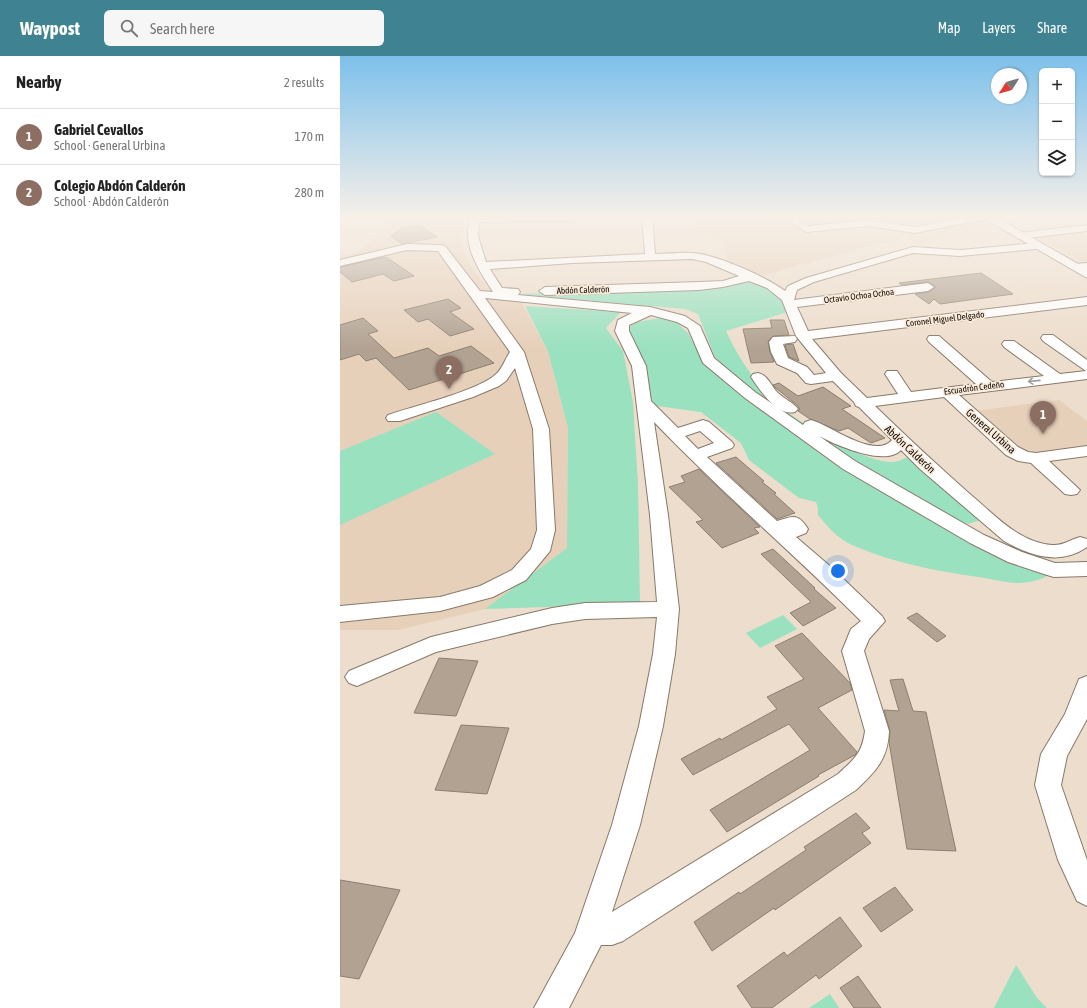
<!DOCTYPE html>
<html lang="en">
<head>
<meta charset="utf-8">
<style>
	:root { --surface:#fff; --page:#f6f6f6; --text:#222; --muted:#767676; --line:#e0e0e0; --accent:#3f8392 }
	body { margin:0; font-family:"Asap Condensed",sans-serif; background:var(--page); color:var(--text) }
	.controls { position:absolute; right:12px; top:12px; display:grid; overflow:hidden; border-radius:6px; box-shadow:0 1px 3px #0004 }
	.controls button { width:36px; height:36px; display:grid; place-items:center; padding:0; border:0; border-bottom:1px solid var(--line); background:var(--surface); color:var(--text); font:20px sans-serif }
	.compass { position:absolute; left:651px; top:12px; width:36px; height:36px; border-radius:50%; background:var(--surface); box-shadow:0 1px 3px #0004; rotate:233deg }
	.you { position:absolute; left:498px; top:515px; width:14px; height:14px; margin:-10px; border:3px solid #fff; border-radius:50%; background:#1a73e8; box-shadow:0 0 0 6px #1a73e833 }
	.badge { display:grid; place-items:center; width:26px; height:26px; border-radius:50%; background:var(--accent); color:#fff; font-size:13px; font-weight:700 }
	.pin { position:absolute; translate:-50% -33px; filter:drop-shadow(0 1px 2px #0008) }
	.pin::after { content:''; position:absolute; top:21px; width:14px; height:12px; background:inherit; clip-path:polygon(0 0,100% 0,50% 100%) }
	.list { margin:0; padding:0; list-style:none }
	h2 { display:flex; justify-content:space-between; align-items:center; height:52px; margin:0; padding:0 16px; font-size:17px }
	h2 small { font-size:13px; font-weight:400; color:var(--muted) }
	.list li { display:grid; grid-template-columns:26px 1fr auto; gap:12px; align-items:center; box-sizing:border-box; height:56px; padding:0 16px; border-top:1px solid var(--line) }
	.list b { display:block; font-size:15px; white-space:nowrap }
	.list p { margin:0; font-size:13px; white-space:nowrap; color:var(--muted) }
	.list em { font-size:13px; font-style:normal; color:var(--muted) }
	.icon { flex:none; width:22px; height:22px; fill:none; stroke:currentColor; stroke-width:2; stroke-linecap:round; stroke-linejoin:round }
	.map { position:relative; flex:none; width:747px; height:952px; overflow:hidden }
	header { display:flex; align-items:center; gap:24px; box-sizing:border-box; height:56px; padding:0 20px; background:var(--accent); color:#fff }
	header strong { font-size:19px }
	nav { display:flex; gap:22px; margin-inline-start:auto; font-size:14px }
	.search { width:280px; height:36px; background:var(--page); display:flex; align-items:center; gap:10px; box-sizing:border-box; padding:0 14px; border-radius:6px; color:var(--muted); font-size:15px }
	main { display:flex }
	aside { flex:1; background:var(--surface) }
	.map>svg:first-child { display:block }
	.built { fill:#e6d0ba }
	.green { fill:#99e1bf }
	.building { fill:#b1a292; stroke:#8d7e6f }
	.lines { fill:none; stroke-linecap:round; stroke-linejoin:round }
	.minor-casing { stroke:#877969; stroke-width:2 }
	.major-casing { stroke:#877969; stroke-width:2 }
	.minor { fill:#fff; fill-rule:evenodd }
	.major { fill:#fff; fill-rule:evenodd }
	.oneway { stroke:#9f9d9b }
	.labels { text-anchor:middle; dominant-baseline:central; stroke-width:3.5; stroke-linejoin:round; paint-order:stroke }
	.far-street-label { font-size:9px; fill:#100b06; stroke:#faead9 }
	.street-label { font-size:11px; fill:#100b06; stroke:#faead9 }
</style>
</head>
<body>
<header>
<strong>Waypost</strong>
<div class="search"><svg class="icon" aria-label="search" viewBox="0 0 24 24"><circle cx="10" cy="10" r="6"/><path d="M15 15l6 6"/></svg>Search here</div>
<nav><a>Map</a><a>Layers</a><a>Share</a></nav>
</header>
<main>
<aside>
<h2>Nearby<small>2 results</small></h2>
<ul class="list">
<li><span class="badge" style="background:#8d6e63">1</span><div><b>Gabriel Cevallos</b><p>School · General Urbina</p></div><em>170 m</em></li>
<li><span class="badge" style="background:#8d6e63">2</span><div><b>Colegio Abdón Calderón</b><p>School · Abdón Calderón</p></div><em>280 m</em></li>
</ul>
</aside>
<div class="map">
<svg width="747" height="952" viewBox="0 0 747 952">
	<rect width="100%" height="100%" fill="#edddcc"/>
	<g class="built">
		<polygon points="54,160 127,160 122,183 124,197 133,213 151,236 177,238 208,295 228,372 227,492 145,553 58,574 0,574 0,199 12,199 19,195 43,174"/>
		<polygon points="365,160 638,160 655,170 577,187 564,181 416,221 388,208 386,194 384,194 385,190 381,183 351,178 358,165"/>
		<polygon points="737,175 747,180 747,205 742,206 694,180"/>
		<polygon points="719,344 747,365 747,391 683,398 634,355"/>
	</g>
	<g class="green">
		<path d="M414,224L440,240L448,256L386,275C397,299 410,319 428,339C448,361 522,407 553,406C558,406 565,402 570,400L641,464L628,468L612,461L497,396L389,316L375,301L358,258L345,253L177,238L386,231Z"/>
		<polygon points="185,250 281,256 266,272 283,295 293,346 298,429 300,548 145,553 227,492 228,372 208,295"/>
		<path d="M320,262L336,266L348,277L360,299L425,356L450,375L511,414L710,518C702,524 688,527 678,527C667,527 656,524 645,522C600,516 553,507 512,489C498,483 487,470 478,459V452L476,446L459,442L409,404L401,387L361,356L310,349L288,278L289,271L297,266Z"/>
		<polygon points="96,356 155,398 0,469 0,395"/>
		<polygon points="443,559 457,573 420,592 406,577"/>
		<polygon points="676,909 697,942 707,952 654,952"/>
		<polygon points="490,938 499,952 469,952"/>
	</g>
	<g class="building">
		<polygon points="79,169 97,181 62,188 51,180 62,172"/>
		<polygon points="46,201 74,220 54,225 43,218 12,226 0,216 0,211"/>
		<polygon points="641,217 673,238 600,248 594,243 589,248 575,238 589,236 595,232 595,230 588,226 562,229 559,227"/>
		<polygon points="108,243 121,252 110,256 134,273 110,280 88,263 78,266 64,254"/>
		<polygon points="23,262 38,275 28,278 54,302 88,292 99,300 131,290 154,307 69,334 36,302 26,305 19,298 0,304 0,269"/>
		<polygon points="430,264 444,264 449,279 433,280 428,285 430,296 434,306 411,307 403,273 432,272"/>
		<polygon points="453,288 459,305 449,301 445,289"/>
		<polygon points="439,327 458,340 483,331 511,350 502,353 545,382 531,387 508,372 499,375 470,363 458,355 460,353 457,349 437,333 433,329"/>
		<polygon points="396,401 424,425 422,426 436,437 434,438 455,457 437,463 376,407"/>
		<polygon points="359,413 420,471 414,472 419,477 382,492 356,466 363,464 329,431 345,426 341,420"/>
		<polygon points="433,493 475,532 474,533 496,552 463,570 450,557 471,546 421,498"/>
		<polygon points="577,557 606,580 597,586 567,562"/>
		<polygon points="462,577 510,627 512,634 478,652 517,696 515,699 478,719 479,720 387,776 370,754 470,694 449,668 353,719 341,703 380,682 381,684 437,653 427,641 464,623 435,590"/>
		<polygon points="99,602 138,605 116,660 74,657"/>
		<polygon points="563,623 573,655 586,656 616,795 567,793 549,686 550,675 544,654 559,655 550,624"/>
		<polygon points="121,669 169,672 147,738 95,734"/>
		<polygon points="516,757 530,772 522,777 531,787 435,854 434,852 372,895 354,866 399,836 400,838 466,794 464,791"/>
		<polygon points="0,824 60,834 19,923 0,920"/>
		<polygon points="555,831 573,854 541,876 523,852"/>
		<polygon points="500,861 522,890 479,923 476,919 432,952 412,952 397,930 444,896 447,900"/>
		<polygon points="518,920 541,952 514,952 500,932"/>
	</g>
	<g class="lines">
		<g class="minor-casing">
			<g id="minor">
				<path d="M131,160L237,161L232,164L139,166L138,180L146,206L305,198L302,160H312L315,198C327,198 341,196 353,197C377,199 425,220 445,235L448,230L466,222L573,191L620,194L696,187L701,190L696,193L620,200L573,197L474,226L457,234L454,244L588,227L594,231L588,235L457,251L468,275L747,241V249L472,283L501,317L527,342L558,338L545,318L547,315H557L571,336L636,328L589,286L587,283L589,280H599L652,326L704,320L664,291L662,288L664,285H674L720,318L746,315L703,285L701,282L703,279H713L747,304V323L619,339L678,391L688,396L696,397L747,390V400L709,405L740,434L737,438L731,439L725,438L691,407L678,405L666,399L604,341L535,350C566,380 598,410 631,439C654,458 679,487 712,489C723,490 729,484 740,481L747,483V491C720,510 690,500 664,485L580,413L561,394C545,411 496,389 479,380L515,405L644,479L682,496L715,507L747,506V520L714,521L707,519L668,506L630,487L503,413L405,342L363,307L348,272L337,266L311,259L289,269V275L306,310L311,345L338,372L363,364L369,366L392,386L394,389L392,392L367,401L437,465C453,460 458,457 468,473L466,477L456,481L491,511L542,560L545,565L529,583L524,595L549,675C548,703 536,715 516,734L283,885L272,889H261L229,952H194L235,877L272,769L299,670L313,598L317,561L245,563L212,568L96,596L17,630L9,627L5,621L9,615L91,581L212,552L245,547L317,546L310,459L292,310L275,275L278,264L292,257L145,242L184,296L209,373L215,474L210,495L186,524L153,541L100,555L0,566V550L100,541L140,530L172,514L191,493L197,474L193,373L175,312L166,325L159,330L133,341L60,365H48L46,362L48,359C74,350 137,335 155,319C162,314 165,303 170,296L98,195L67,194L0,210V204L67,188L101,189L105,190L140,235L153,236C138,213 121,188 131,160ZM352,203L366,206L399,220L383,225L359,226L205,231L199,235L205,239L359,234L383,231L409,225L427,232L442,244L456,280L486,317L474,319L467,311L448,302L443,288L455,286L457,283L455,280L433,281L429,286L431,296L437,308L457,317L466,327L471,328L493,325L514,346L516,350L519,351L552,384C535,404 490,369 471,364L465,366L463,369L415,336L374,302L360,270L345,260L310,251L178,239L180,236L178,233L162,232L150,213L232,207ZM314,366C380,435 453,497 521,565L511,573L502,595L525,675C522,698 514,703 498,718L272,856L300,769L323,670L335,598L339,553L328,459ZM360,375L374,387L358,393L345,380Z"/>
				<polygon points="631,160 665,160 660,163 635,165 575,177 529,170 466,176 451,166 456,163 468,170 529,164 575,171"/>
				<polygon points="747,169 747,175 679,183 674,180 679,177"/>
				<polygon points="747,207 747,213 735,214 729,211 735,208"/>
				<path d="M418,317C428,319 431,330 438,337C444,343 453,346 458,353L455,356C437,361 420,334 411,321L413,318Z"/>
				<polygon points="747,620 747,663 727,700 721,729 747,804 747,850 737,845 718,804 695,729 701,698 725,658 739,623"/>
			</g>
		</g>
		<g class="major-casing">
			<polygon id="major" points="640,160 654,160 747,213 747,222"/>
		</g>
		<use href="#minor" class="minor"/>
		<use href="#major" class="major"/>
	</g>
	<defs><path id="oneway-shaft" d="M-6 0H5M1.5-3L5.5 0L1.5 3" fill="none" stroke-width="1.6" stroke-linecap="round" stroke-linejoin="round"/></defs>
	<use class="oneway" href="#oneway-shaft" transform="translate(694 325) rotate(174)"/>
	<linearGradient id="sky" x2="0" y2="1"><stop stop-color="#7dc0eb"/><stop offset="0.55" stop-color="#f7f0e8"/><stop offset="1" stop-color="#f7f0e8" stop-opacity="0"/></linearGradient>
	<rect width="747" height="293" fill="url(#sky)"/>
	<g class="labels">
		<g class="far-street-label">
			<text transform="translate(243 234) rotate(-2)">Abdón Calderón</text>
			<text transform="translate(519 240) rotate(-7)">Octavio Ochoa Ochoa</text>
			<text transform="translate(605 263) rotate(-7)">Coronel Miguel Delgado</text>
			<text transform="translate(634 332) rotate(-7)">Escuadrón Cedeño</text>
		</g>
		<g class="street-label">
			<text transform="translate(651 375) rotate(41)">General Urbina</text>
			<text transform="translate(570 393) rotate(43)">Abdón Calderón</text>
		</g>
	</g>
</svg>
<div class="controls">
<button>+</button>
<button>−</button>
<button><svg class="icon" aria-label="layers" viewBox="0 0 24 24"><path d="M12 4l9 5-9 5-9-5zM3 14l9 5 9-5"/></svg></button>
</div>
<svg class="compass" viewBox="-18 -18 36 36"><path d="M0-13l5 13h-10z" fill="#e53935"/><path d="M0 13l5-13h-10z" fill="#767676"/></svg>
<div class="you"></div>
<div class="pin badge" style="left:703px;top:378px;background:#8d6e63">1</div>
<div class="pin badge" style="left:109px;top:333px;background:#8d6e63">2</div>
</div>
</main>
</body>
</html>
